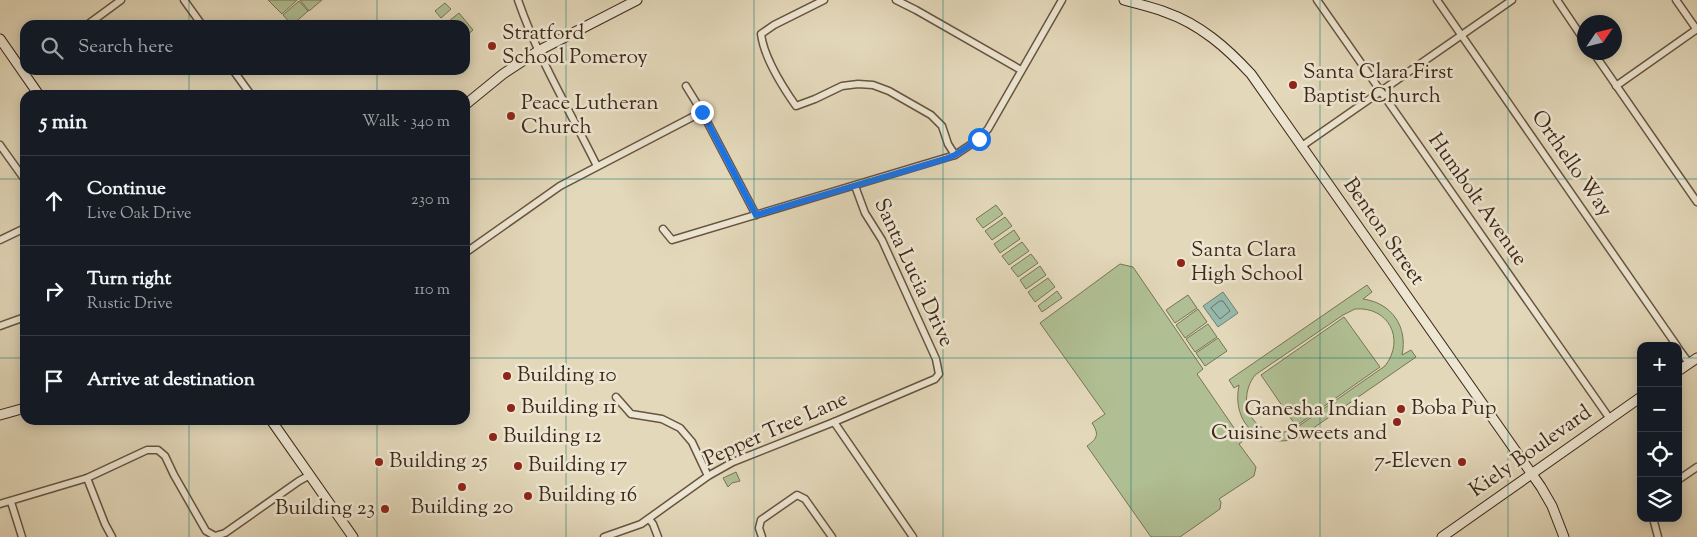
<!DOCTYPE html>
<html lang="en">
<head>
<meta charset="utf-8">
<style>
	:root { --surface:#171b24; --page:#242831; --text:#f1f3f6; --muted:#9ea1a6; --line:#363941 }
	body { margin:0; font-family:"Sorts Mill Goudy",serif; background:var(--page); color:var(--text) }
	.controls { position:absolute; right:15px; bottom:15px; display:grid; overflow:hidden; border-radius:10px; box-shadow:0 2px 12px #0003 }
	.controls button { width:45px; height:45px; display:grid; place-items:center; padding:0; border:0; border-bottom:1px solid var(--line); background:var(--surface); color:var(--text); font:25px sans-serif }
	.compass { position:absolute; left:1577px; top:15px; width:45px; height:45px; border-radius:50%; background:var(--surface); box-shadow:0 2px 12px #0003; rotate:55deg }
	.stop { position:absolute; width:15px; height:15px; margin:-11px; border:4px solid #1a73e8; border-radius:50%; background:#fff }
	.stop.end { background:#1a73e8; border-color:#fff; box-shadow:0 1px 5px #0008 }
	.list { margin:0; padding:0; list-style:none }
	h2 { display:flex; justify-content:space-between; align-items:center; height:65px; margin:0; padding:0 20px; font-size:21px }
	h2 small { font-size:16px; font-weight:400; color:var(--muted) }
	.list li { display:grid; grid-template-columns:32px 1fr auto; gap:15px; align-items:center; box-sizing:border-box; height:90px; padding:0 20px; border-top:1px solid var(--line) }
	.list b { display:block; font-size:19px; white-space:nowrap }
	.list p { margin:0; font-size:16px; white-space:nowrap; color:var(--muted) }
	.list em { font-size:16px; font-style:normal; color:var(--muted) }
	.icon { flex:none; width:28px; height:28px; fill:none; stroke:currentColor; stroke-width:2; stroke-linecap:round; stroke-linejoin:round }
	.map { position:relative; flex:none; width:1697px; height:537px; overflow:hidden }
	.search { position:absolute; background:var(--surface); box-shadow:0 2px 12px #0003; left:20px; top:20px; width:450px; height:55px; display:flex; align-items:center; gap:12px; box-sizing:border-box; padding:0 18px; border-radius:15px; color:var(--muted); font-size:19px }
	.panel { position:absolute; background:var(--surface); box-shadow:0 2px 12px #0003; left:20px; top:90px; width:450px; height:335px; border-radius:15px }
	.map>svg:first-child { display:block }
	.green { fill:#b0bf93; stroke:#777456; fill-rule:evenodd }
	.water { fill:#95baae; stroke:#728072 }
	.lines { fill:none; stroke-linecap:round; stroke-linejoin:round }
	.shore { stroke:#6a7164; stroke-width:1 }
	.street-casing { stroke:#675441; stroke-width:9 }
	.secondary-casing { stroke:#3e2819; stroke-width:11 }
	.street { stroke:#ede6d2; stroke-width:6 }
	.secondary { stroke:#ede6d2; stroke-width:9 }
	.route { stroke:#1a73e8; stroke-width:6 }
	.grid { fill:none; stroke:#0f766e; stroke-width:1; stroke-opacity:0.55 }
	.poi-dot { fill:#8f2418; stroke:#ede6d2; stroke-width:2 }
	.labels { text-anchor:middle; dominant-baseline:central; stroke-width:5; stroke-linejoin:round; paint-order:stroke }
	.poi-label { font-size:21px; fill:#3e2819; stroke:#ede6d2; text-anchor:start }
	.street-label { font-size:21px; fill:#3e2819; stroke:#ede6d2 }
</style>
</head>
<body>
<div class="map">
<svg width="1697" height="537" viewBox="0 0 1697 537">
	<rect width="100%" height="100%" fill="#e3d8ba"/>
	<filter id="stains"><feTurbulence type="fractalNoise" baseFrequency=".004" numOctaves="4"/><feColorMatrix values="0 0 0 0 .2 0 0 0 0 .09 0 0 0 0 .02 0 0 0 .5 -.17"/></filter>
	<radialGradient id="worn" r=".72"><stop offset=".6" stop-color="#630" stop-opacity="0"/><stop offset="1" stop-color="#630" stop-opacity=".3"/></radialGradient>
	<g class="green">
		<polygon points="268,0 297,0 282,14"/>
		<polygon points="300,0 322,0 309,11"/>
		<polygon points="299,1 308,11 292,25 283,15"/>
		<polygon points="445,3 451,9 441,18 435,11"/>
		<polygon points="459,13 473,30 465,37 465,25 452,25 449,21"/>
		<polygon points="996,205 1003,214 983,228 976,219"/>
		<polygon points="1005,217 1012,226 992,240 985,231"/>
		<polygon points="1014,230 1020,239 1000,253 994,244"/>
		<polygon points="1022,242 1029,251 1009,265 1002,256"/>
		<polygon points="1031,254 1038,263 1018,277 1011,268"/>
		<path d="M1120,264L1133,267L1203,369L1197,374L1243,441L1239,444L1256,467L1254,476L1219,499L1221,502L1220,509L1180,537H1151L1087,446C1098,438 1099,434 1092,423L1105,414L1040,323Z"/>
		<polygon points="1040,266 1046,275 1026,289 1020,280"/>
		<polygon points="1048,278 1055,287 1035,302 1028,292"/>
		<path d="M1367,285L1372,292L1363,299C1392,303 1408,327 1402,355L1411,350L1416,357L1299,438C1261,450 1231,424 1239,385L1234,388L1229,380ZM1355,309C1388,306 1406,339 1385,366L1293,430C1257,442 1233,405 1255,375L1343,315Z"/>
		<polygon points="1057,291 1062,298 1042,312 1038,306"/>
		<polygon points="1188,295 1197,308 1175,323 1166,310"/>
		<polygon points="1198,309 1207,322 1185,338 1176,325"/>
		<polygon points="1344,317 1380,367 1296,426 1261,375"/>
		<polygon points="1208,324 1217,337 1195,352 1186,339"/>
		<polygon points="1218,338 1227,351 1205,366 1196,353"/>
		<polygon points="736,472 740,481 732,483 728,487 723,478"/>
	</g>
	<polygon class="water" points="1223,292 1238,313 1218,327 1203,306"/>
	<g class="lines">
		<polygon class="shore" points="1220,301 1223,301 1230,311 1220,319 1211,308"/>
		<g class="street-casing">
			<g id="street">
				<polyline points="184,0 202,25"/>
				<path d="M518,0C538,58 570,111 597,166"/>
				<path d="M824,0L774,25L761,34C764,58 782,86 796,106L815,99L842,86L858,84L873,85L889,91L931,115L942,126L948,144L955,155"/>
				<polyline points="896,0 916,10 1021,70"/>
				<polyline points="1317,0 1610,419"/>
				<polyline points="1437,0 1677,346"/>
				<polyline points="1557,0 1584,40"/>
				<polyline points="1676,0 1697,30"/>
				<polyline points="87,25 121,0"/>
				<polyline points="1593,52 1697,202"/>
				<polyline points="233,70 251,95"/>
				<polyline points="686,86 702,112 756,215"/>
				<polyline points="1616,86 1697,29"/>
				<polyline points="0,145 25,180"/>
				<polyline points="1302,146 1512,0"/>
				<polyline points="663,229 672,240 955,155 979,139 988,129 1062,0"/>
				<polyline points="0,240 25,228"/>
				<polyline points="465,253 560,186 702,112"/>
				<polyline points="0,326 25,317"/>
				<polyline points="1678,348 1689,363"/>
				<polyline points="616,397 631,414 662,419 680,428 692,442 708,476"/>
				<polyline points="834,422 913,537"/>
				<polyline points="87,478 105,524 112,537"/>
				<polyline points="1678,480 1697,467"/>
				<polyline points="11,502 22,537"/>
				<polyline points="0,504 87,478 147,450 158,450 165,456 174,475 206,531 215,536 225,533 299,481 310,475"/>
				<polyline points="1653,518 1658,537"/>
				<polyline points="649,519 653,524 658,537"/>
				<polyline points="604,537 641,524 708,476 733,462 834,422 935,379 939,374 936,359 882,240 865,213 855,186"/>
				<polyline points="762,537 759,528 761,520 797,495 805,499 832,537"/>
			</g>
		</g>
		<g class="secondary-casing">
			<g id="secondary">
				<path d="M1124,0C1138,4 1152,7 1165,12C1200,24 1227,48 1251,74L1541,487L1552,506L1564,537"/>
				<polyline points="0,39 39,95"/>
				<polyline points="465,105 503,74 538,51 637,0"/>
				<polyline points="1678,371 1697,358"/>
				<polyline points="0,415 25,408"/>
				<polyline points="271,420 353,537"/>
				<polyline points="1442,537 1641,397"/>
			</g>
		</g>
		<use href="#street" class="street"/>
		<use href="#secondary" class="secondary"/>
	</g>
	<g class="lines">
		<polyline class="route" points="702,112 756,215 945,159 955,155 979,139"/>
	</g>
	<path class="grid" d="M189,0V25M377,0V25M566,0V537M754,0V537M943,0V537M1131,0V537M1320,0V537M1508,0V537M189,70V95M377,70V95M0,179H25M465,179H1697M0,358H25M465,358H1641M1678,358H1697M189,420V537M377,420V537"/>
	<g class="poi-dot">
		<circle cx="492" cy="46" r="5"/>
		<circle cx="1293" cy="85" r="5"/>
		<circle cx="511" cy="116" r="5"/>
		<circle cx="1181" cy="263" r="5"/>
		<circle cx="507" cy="376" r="5"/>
		<circle cx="511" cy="408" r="5"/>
		<circle cx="1401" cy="409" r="5"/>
		<circle cx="1397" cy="422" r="5"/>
		<circle cx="493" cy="437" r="5"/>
		<circle cx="379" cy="462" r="5"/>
		<circle cx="1462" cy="462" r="5"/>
		<circle cx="518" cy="466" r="5"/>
		<circle cx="462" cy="487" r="5"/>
		<circle cx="528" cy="496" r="5"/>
		<circle cx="385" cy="509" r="5"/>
	</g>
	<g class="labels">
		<g class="poi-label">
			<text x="502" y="34">Stratford<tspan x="502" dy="24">School Pomeroy</tspan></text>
			<text x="1303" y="73">Santa Clara First<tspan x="1303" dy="24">Baptist Church</tspan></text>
			<text x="521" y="104">Peace Lutheran<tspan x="521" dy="24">Church</tspan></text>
			<text x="1191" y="251">Santa Clara<tspan x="1191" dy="24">High School</tspan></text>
			<text x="517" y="376">Building 10</text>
			<text x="521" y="408">Building 11</text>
			<text x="1411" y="409">Boba Pup</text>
			<text x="1387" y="410" text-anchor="end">Ganesha Indian<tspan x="1387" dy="24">Cuisine Sweets and</tspan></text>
			<text x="503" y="437">Building 12</text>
			<text x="389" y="462">Building 25</text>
			<text x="1452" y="462" text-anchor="end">7-Eleven</text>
			<text x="528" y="466">Building 17</text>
			<text x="538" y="496">Building 16</text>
			<text x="462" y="508" text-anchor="middle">Building 20</text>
			<text x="375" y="509" text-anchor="end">Building 23</text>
		</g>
		<g class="street-label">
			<text transform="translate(1571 164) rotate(55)">Orthello Way</text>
			<text transform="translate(1477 200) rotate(55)">Humbolt Avenue</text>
			<text transform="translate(1383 232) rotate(55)">Benton Street</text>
			<text transform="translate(913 273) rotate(65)">Santa Lucia Drive</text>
			<text transform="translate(776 430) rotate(-24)">Pepper Tree Lane</text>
			<text transform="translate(1531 452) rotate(-35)">Kiely Boulevard</text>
		</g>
	</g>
	<rect width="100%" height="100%" filter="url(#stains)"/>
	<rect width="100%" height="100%" fill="url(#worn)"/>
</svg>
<div class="controls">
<button>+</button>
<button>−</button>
<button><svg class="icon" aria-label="locate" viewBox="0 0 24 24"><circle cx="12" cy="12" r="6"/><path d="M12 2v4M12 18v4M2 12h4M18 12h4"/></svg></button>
<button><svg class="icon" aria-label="layers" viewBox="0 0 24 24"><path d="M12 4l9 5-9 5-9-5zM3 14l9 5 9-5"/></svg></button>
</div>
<svg class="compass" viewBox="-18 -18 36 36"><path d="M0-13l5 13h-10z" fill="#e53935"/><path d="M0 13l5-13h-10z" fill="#9ea1a6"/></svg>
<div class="stop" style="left:979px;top:139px"></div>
<div class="stop end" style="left:702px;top:112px"></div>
<div class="search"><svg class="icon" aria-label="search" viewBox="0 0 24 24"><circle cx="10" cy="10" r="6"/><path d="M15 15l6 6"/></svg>Search here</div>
<section class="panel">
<h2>5 min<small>Walk · 340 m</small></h2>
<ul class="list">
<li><svg class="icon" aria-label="ahead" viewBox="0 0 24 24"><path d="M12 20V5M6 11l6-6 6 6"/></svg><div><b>Continue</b><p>Live Oak Drive</p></div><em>230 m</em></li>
<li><svg class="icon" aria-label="right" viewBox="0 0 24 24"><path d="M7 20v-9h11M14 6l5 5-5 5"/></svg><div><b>Turn right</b><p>Rustic Drive</p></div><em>110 m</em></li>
<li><svg class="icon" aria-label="arrive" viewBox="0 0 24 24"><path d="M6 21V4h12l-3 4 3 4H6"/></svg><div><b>Arrive at destination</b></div></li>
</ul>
</section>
</div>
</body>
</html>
